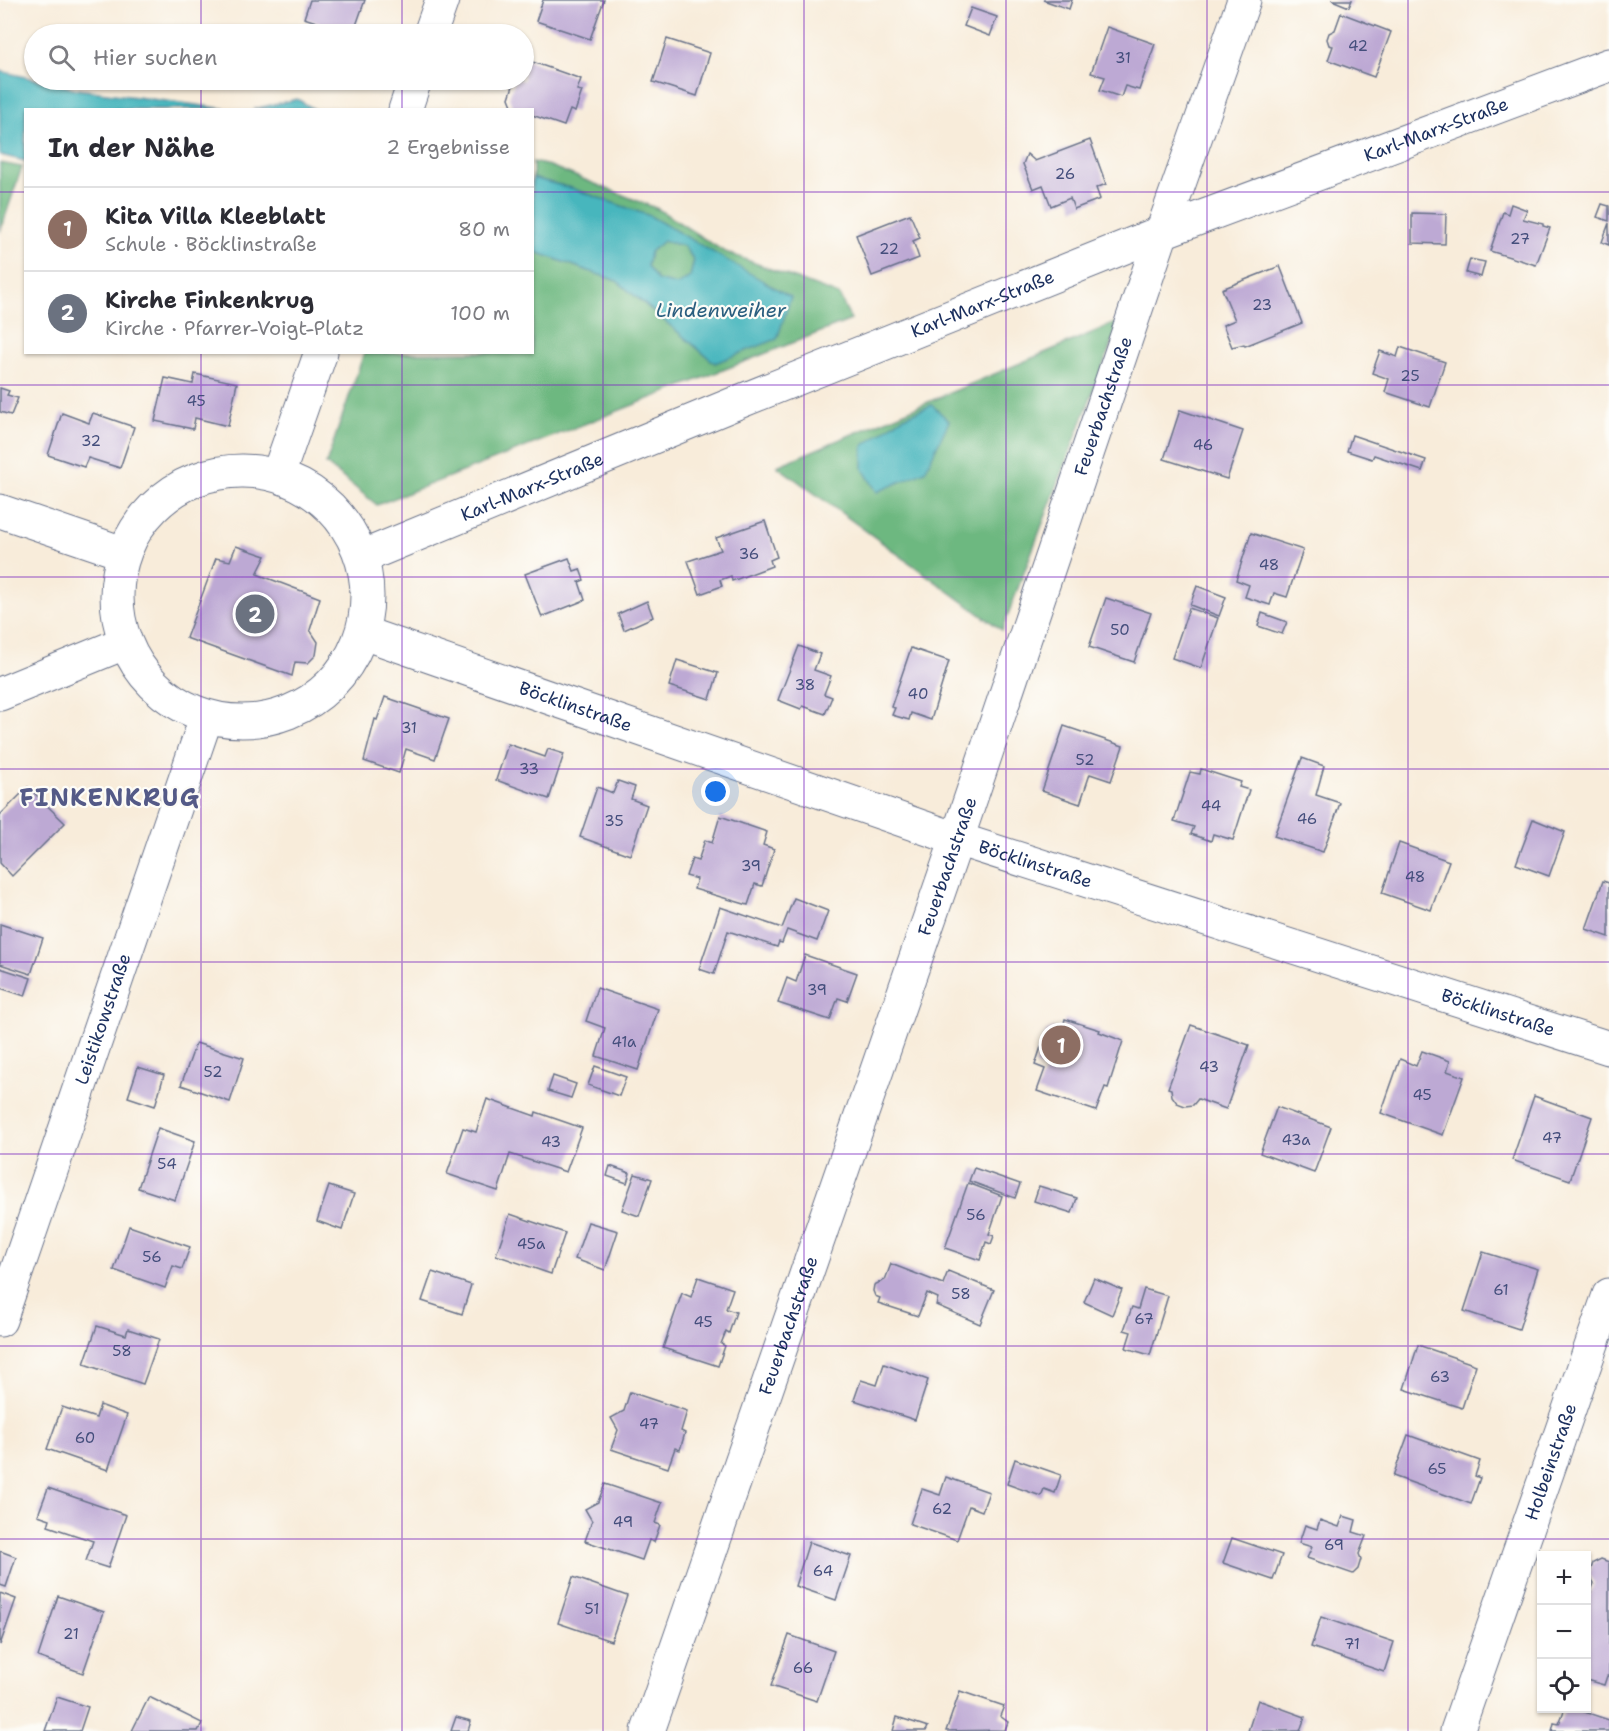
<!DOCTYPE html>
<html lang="de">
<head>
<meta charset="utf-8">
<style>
	:root { --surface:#fff; --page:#f2f2f3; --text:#2b2b33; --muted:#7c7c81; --line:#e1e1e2; --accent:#0b8043 }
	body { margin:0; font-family:"Shantell Sans",sans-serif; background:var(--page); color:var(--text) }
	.controls { position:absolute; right:18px; bottom:18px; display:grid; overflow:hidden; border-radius:0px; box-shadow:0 2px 4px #0004 }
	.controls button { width:54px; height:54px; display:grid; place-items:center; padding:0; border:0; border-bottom:2px solid var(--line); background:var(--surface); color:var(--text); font:30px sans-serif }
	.you { position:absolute; left:716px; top:792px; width:21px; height:21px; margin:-15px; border:4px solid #fff; border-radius:50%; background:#1a73e8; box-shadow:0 0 0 9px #1a73e833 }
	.badge { display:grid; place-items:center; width:39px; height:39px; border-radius:50%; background:var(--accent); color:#fff; font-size:20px; font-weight:700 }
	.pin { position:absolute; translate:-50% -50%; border:3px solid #fff; box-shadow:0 2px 6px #0006 }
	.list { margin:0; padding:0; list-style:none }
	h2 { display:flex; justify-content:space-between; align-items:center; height:78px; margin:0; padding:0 24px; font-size:26px }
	h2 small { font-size:20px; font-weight:400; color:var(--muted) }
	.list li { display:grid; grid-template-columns:39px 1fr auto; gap:18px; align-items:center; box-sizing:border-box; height:84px; padding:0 24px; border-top:2px solid var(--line) }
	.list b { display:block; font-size:22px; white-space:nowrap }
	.list p { margin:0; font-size:20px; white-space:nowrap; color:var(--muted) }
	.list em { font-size:20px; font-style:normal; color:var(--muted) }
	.icon { flex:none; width:33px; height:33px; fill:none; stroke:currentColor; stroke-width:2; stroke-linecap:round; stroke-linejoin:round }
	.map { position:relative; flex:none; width:1609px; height:1731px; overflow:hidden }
	.search { position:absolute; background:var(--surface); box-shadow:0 2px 4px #0004; left:24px; top:24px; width:510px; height:66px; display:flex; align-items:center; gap:15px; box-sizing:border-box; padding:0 21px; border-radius:33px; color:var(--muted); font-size:22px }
	.panel { position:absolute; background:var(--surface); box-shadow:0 2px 4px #0004; left:24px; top:108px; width:510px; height:246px; border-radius:0px }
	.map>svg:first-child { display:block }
	.forest { fill:#6db880; stroke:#44746f; stroke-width:1.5 }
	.water { fill:#46b6bd; stroke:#30728e; stroke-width:1.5; fill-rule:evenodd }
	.building { fill:#bda9d4 }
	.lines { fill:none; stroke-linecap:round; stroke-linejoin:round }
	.minor-casing { stroke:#687189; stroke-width:35 }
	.minor { stroke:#fff; stroke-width:33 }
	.grid { fill:none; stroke:#7b2cbf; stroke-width:1.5; stroke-opacity:0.55 }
	.labels { text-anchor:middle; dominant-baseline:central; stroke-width:4.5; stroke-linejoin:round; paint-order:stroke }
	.number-label { font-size:15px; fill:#444e7c }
	.street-label { font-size:18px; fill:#1b2f5e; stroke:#fdfcf7 }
	.water-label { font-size:20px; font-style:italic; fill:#2a5e7f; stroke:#fdfcf7 }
	.district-label { font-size:24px; font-weight:bold; letter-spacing:1.5px; fill:#545a87; stroke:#fdfcf7 }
</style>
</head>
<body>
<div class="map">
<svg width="1609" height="1731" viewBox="0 0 1609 1731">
	<rect width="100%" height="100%" fill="#fdfcf7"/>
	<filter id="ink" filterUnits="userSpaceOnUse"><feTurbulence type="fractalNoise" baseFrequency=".0167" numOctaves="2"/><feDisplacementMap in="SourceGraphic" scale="12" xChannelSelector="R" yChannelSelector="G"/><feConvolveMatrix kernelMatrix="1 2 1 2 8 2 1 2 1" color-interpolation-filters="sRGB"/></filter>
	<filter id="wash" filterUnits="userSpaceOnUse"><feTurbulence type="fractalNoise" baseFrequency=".008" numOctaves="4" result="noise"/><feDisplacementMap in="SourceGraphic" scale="24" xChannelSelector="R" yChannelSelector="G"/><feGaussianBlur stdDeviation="1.35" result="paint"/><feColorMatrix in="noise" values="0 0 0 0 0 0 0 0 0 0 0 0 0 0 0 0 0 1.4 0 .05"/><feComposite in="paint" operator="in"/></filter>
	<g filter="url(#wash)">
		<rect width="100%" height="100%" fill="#f8ecda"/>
		<g class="forest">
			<polygon points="533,162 550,166 658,209 723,251 839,295 851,320 377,505 326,464 364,353 532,352 533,251 617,281 715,363 791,298 571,188 533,178"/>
			<polygon points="0,163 22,167 0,232"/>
			<polygon points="663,241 684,246 694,260 690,277 677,285 657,280 647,266 650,252"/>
			<polygon points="1120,321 1002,630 777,466"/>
		</g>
		<g class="water">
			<polygon points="0,71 77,89 226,109 26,110 25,161 0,155"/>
			<polygon points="297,99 314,109 254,109"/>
			<path d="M532,178L571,188L650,216L791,297L777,339L715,363L617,281L533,251ZM663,241L684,246L694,260L690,277L677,285L657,280L647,266L650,252Z"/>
			<polygon points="932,405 949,421 925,471 877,492 863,469 863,446 902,418"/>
		</g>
		<g id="blocks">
			<g class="building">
				<polygon points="310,0 365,0 353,34 304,18"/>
				<polygon points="543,0 604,0 590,39 536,21"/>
				<polygon points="1043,0 1072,0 1069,9"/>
				<polygon points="1332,0 1352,0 1349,7"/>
				<polygon points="971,8 997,17 990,36 964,26"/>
				<polygon points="1341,13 1391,32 1374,77 1328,60 1333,46 1329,45 1327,39 1329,33 1335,30"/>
				<polygon points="1107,27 1155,44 1139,90 1125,86 1121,97 1100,90 1105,77 1091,73"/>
				<polygon points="667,39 710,53 697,96 653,82"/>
				<polygon points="524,59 581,79 577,90 582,91 575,112 570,110 564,126 532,115 532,110 513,108 509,98 515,80 524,80"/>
				<polygon points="1090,140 1106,184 1096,188 1100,199 1074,209 1070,198 1051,206 1043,185 1033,189 1023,164 1027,154 1035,161"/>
				<polygon points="1511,204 1527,210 1523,219 1543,224 1543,226 1550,228 1536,265 1490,251 1503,212 1508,214"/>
				<polygon points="1602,204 1609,206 1609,221 1597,217"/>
				<polygon points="1412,213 1446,214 1445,244 1412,243"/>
				<polygon points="910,214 920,238 913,241 919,258 872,276 856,235"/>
				<polygon points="1609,223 1609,245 1602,242"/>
				<polygon points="1470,259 1485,262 1481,277 1466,273"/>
				<polygon points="1280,266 1302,323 1245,346 1244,344 1232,347 1223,325 1235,320 1222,289"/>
				<polygon points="1400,347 1445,362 1430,407 1385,392 1389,379 1372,373 1380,351 1397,357"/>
				<polygon points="195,374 237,383 228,426 195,418 193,429 155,421 165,378 193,384"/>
				<polygon points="0,388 9,391 7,395 18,398 11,415 0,412"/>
				<polygon points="1180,410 1243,431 1227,479 1164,459"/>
				<polygon points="62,413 89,423 93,413 134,427 120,468 88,458 84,467 48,455"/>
				<polygon points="1352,435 1426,460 1422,471 1374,455 1372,459 1347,451"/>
				<polygon points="765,521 777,557 770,560 772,566 732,581 731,576 720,580 722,586 700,594 688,561 721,550 716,538"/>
				<polygon points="1251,533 1303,550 1287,597 1274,593 1270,605 1245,597 1249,585 1236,580"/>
				<polygon points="236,546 266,556 257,574 320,598 310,630 318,642 316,655 308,663 295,662 292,676 186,638 216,558 230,561"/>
				<polygon points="569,558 574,571 580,569 584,580 579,582 585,600 542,617 525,574"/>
				<polygon points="1197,586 1226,597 1219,616 1190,605"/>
				<polygon points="1106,598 1151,613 1134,662 1089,647"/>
				<polygon points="647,601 653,617 624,630 618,614"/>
				<polygon points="1189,608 1218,618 1201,668 1172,658"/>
				<polygon points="1262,613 1287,622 1282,634 1258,626"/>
				<polygon points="799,646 820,654 814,670 831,676 824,694 832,697 825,714 803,706 801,709 778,700"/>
				<polygon points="911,648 949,661 931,720 911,713 909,720 892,715 895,708 891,707"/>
				<polygon points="677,660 718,673 710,699 669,686"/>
				<polygon points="385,697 449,719 435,759 406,749 399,773 364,761 375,719 377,720"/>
				<polygon points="1064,726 1123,746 1111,781 1090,774 1080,804 1042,791"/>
				<polygon points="508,744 545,757 548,749 564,754 549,799 496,780"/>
				<polygon points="1302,758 1324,766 1316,795 1340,803 1323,852 1274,836"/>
				<polygon points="1201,769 1241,782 1239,787 1249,790 1233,840 1213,834 1211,841 1191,834 1194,827 1174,821 1190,772 1200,774"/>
				<polygon points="618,781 635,787 631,799 647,805 630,855 580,837 597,787 613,793"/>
				<polygon points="28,787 65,823 12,876 0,863 0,815"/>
				<polygon points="720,816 767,832 763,845 774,849 762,886 755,884 748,905 694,889 697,879 686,876 692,859 698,861 705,840 712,843"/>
				<polygon points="1533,819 1565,832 1549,876 1516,864"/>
				<polygon points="1399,843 1449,861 1431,910 1382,893"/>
				<polygon points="1603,881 1609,883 1609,937 1586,929"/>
				<polygon points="794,898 828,911 817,941 787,930 782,943 779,942 777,947 728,931 714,974 699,969 720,907 782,928"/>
				<polygon points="0,924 43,938 31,974 0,964"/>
				<polygon points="805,955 857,973 847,1001 838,998 830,1020 778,1003 787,978 796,982"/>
				<polygon points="0,968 31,978 25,996 0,988"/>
				<polygon points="597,988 658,1009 638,1070 596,1056 605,1028 586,1021"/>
				<polygon points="1065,1019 1100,1030 1099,1032 1123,1041 1108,1088 1105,1087 1096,1111 1037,1091 1045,1069 1035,1065 1046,1032 1053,1028 1062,1031"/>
				<polygon points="1191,1025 1249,1045 1226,1109 1198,1099 1193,1105 1185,1106 1177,1103 1172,1096 1171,1089 1168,1088"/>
				<polygon points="196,1043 244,1058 230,1102 181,1085"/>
				<polygon points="1422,1051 1450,1061 1447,1071 1464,1077 1443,1135 1381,1113 1400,1059 1416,1066"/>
				<polygon points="595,1066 626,1077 619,1096 588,1085"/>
				<polygon points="138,1067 164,1075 155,1106 128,1097"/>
				<polygon points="553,1076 576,1084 571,1098 548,1091"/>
				<polygon points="1534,1096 1592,1117 1570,1180 1512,1160"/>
				<polygon points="487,1099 535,1116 536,1112 582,1128 566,1172 510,1154 498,1191 447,1174 463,1128 476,1132"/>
				<polygon points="1277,1107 1331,1127 1314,1173 1260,1153"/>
				<polygon points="158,1128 195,1141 175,1200 138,1188"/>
				<polygon points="610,1166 630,1173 627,1183 607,1176"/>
				<polygon points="974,1168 1020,1184 1015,1198 969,1181"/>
				<polygon points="635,1174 652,1179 639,1216 622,1210"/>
				<polygon points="968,1183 1002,1196 989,1234 994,1236 991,1244 986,1242 980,1260 945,1248"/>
				<polygon points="329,1186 354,1194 342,1230 317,1221"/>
				<polygon points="1039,1186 1077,1198 1072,1213 1034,1201"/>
				<polygon points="510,1214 565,1233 551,1274 496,1255"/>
				<polygon points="588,1222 618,1231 605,1270 575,1259"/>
				<polygon points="129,1226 190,1247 182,1269 173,1266 165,1288 114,1270"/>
				<polygon points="1483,1252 1538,1269 1519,1329 1464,1311"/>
				<polygon points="891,1264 943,1284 948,1271 994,1290 980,1324 936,1305 938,1298 927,1293 918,1316 878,1303 880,1298 875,1296 873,1291 874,1285 885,1280"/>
				<polygon points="432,1272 471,1285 462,1314 422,1301"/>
				<polygon points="698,1277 733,1289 726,1309 736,1312 729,1333 726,1331 721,1344 725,1346 718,1366 663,1348 682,1293 691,1297"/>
				<polygon points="1094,1278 1122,1290 1112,1315 1084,1302"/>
				<polygon points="1144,1289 1168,1296 1150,1355 1126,1348 1131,1332 1124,1330 1132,1307 1138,1309"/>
				<polygon points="97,1326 126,1335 128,1329 159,1339 143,1384 84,1364"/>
				<polygon points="1418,1345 1476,1365 1462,1408 1404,1389"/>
				<polygon points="884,1364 928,1380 915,1420 854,1400 861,1380 877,1385"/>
				<polygon points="630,1392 687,1411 681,1431 685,1433 680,1450 675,1448 668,1468 611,1449 618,1430 611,1418 624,1411"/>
				<polygon points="100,1405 127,1415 108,1470 47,1449 62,1407 96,1418"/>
				<polygon points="1408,1435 1480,1461 1475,1476 1480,1478 1471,1504 1393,1476"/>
				<polygon points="1015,1459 1061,1475 1055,1493 1044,1489 1041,1496 1007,1484"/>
				<polygon points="946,1477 989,1492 982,1511 969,1506 957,1540 910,1524 922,1489 940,1495"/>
				<polygon points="605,1484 662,1503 655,1523 660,1525 654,1542 649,1540 642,1560 585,1541 592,1521 585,1509 598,1502"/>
				<polygon points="48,1488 126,1515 108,1568 86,1561 93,1541 48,1526 50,1519 38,1515"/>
				<polygon points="1343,1516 1356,1520 1353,1532 1366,1536 1359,1554 1361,1559 1358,1569 1353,1574 1307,1558 1312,1547 1299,1543 1305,1525 1317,1529 1320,1520 1339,1527"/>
				<polygon points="1232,1538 1282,1555 1273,1580 1223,1563"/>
				<polygon points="809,1542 851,1556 836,1600 795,1586"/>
				<polygon points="0,1551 16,1557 6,1587 0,1585"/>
				<polygon points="1601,1559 1609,1562 1609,1676 1607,1676 1604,1685 1586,1680 1586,1605 1594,1583 1589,1575 1593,1563"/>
				<polygon points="573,1577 627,1596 611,1641 558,1623"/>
				<polygon points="0,1593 16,1599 0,1645"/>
				<polygon points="58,1596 104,1612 83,1673 38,1657"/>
				<polygon points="1321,1617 1394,1642 1384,1672 1311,1647"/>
				<polygon points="789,1635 834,1651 817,1701 771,1686"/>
				<polygon points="960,1691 1004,1706 1000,1716 1008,1722 1005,1730 946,1731"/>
				<polygon points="57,1697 88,1707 80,1731 45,1731"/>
				<polygon points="149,1697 202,1723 198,1731 132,1731"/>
				<polygon points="1258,1700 1305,1717 1300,1731 1248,1731"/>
				<polygon points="1565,1708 1573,1708 1609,1720 1609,1731 1552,1731 1554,1723 1559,1724"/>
				<polygon points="456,1717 471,1721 468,1731 451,1731"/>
				<polygon points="897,1717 928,1727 926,1731 893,1731"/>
			</g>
		</g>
	</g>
	<g filter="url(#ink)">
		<use href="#blocks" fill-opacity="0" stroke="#687189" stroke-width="1.5"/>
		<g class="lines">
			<g class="minor-casing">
				<g id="minor">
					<polyline points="430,34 442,0"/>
					<polyline points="405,110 415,80"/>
					<circle cx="242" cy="596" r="125"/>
					<polyline points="278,475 321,352"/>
					<polyline points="0,511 123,553"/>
					<path id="s1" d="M362,557L731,405L1162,232L1609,65"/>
					<path id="s2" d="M363,633L957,839L1609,1048"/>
					<polyline points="0,694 124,643"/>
					<path id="s3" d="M0,1320L206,718"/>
					<path id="s4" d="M648,1731L957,839L1162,232L1244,0"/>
					<path id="s5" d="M1457,1731L1609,1295"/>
				</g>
			</g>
			<use href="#minor" class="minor"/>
		</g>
	</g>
	<path class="grid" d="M201,0V34M402,0V34M603,0V1731M804,0V1731M1006,0V1731M1207,0V1731M1408,0V1731M201,80V110M402,80V110M0,192H26M532,192H1609M201,352V1731M402,352V1731M0,385H1609M0,577H1609M0,769H1609M0,962H1609M0,1154H1609M0,1346H1609M0,1539H1609"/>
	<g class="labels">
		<g class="number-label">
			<text x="1358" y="46">42</text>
			<text x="1123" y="58">31</text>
			<text x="1065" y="174">26</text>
			<text x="1520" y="239">27</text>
			<text x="889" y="249">22</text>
			<text x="1262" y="305">23</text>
			<text x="1410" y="376">25</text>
			<text x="196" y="401">45</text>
			<text x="91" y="441">32</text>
			<text x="1203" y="445">46</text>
			<text x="749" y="554">36</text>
			<text x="1269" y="565">48</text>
			<text x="1120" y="630">50</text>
			<text x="805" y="685">38</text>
			<text x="918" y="694">40</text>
			<text x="409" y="728">31</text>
			<text x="1085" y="760">52</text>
			<text x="529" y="769">33</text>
			<text x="1211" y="806">44</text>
			<text x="1307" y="819">46</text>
			<text x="614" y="821">35</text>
			<text x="751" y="866">39</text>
			<text x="1415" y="877">48</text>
			<text x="817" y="990">39</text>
			<text x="624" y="1042">41a</text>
			<text x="1209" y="1067">43</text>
			<text x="213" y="1072">52</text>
			<text x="1422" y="1095">45</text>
			<text x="1552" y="1138">47</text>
			<text x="1296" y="1140">43a</text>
			<text x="551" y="1142">43</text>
			<text x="167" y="1164">54</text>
			<text x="976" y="1215">56</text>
			<text x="531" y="1244">45a</text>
			<text x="152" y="1257">56</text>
			<text x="1501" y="1290">61</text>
			<text x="961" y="1294">58</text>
			<text x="1144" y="1319">67</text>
			<text x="703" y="1322">45</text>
			<text x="122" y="1351">58</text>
			<text x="1440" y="1377">63</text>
			<text x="649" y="1424">47</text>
			<text x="85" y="1438">60</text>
			<text x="1437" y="1469">65</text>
			<text x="942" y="1509">62</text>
			<text x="623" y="1522">49</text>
			<text x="1334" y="1545">69</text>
			<text x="823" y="1571">64</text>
			<text x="592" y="1609">51</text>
			<text x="71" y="1634">21</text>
			<text x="1352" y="1644">71</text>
			<text x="803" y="1668">66</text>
		</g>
		<g class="street-label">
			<text stroke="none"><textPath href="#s1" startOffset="1156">Karl-Marx-Straße</textPath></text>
			<text stroke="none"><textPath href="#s1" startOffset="670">Karl-Marx-Straße</textPath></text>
			<text stroke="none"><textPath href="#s4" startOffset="1401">Feuerbachstraße</textPath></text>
			<text stroke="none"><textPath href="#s1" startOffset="184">Karl-Marx-Straße</textPath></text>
			<text stroke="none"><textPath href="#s2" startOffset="225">Böcklinstraße</textPath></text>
			<text stroke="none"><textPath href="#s2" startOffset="711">Böcklinstraße</textPath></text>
			<text stroke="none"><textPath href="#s4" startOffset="915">Feuerbachstraße</textPath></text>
			<text stroke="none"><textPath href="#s2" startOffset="1197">Böcklinstraße</textPath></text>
			<text stroke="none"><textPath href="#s3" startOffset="318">Leistikowstraße</textPath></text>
			<text stroke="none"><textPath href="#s4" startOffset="429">Feuerbachstraße</textPath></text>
			<text stroke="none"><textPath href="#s5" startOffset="285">Holbeinstraße</textPath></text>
		</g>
		<g class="water-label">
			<text x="721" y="310">Lindenweiher</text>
		</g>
		<g class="district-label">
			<text x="110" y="798">FINKENKRUG</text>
		</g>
	</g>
</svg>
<div class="controls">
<button>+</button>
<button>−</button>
<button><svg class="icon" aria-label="locate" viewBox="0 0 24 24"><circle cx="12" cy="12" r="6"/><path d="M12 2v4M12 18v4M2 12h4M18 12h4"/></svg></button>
</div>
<div class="you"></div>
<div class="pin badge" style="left:1061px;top:1045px;background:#8d6e63">1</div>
<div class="pin badge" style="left:255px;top:614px;background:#6b7280">2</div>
<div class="search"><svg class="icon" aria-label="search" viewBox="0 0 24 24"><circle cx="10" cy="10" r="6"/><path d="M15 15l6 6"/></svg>Hier suchen</div>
<section class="panel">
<h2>In der Nähe<small>2 Ergebnisse</small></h2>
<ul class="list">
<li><span class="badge" style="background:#8d6e63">1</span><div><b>Kita Villa Kleeblatt</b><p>Schule · Böcklinstraße</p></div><em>80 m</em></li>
<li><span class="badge" style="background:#6b7280">2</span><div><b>Kirche Finkenkrug</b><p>Kirche · Pfarrer-Voigt-Platz</p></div><em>100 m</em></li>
</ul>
</section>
</div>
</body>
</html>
